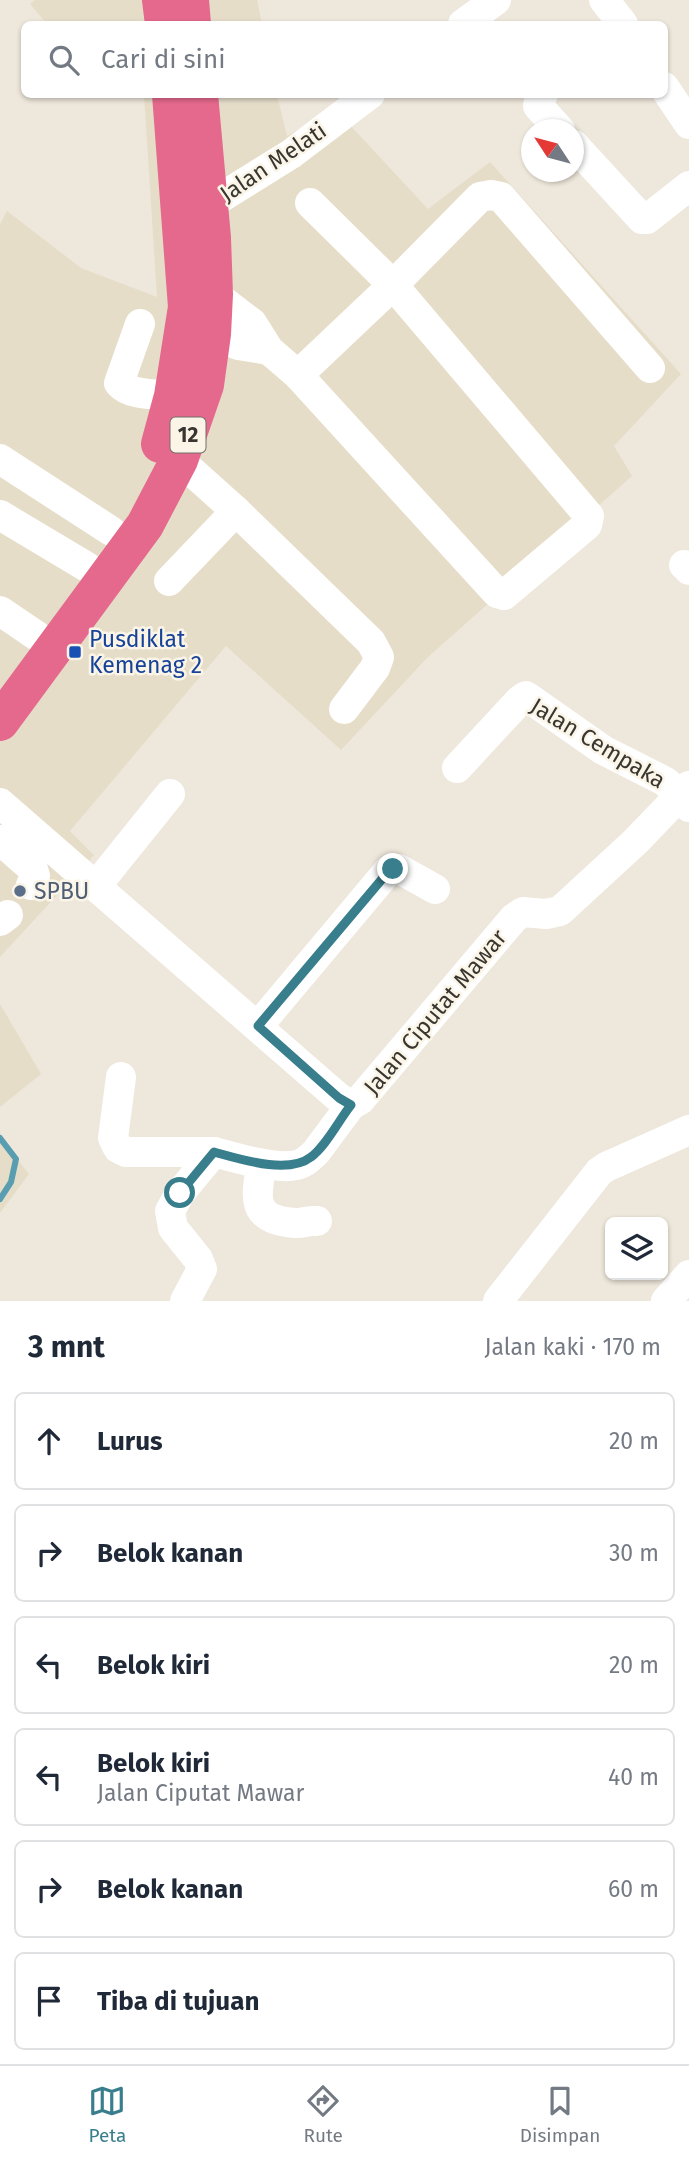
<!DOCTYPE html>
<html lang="id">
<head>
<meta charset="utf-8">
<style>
	:root { --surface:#fff; --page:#f6f6f7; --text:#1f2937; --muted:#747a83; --line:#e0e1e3; --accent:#397e8c }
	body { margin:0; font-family:"Fira Sans",sans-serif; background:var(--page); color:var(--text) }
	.controls { position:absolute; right:21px; bottom:21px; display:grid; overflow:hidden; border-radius:10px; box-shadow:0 2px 5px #0004 }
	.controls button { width:63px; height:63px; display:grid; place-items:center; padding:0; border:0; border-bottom:2px solid var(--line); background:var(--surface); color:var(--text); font:35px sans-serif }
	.compass { position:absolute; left:521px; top:119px; width:63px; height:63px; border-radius:50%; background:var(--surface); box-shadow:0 2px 5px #0004; rotate:306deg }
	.stop { position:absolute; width:21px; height:21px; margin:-16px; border:5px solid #397e8c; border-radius:50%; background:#fff }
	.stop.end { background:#397e8c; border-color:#fff; box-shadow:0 2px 7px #0008 }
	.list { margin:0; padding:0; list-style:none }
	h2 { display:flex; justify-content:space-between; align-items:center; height:91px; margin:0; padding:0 28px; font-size:30px }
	h2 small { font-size:23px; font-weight:400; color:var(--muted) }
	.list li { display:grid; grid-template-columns:46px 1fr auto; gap:21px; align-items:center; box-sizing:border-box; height:98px; margin:0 14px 14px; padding:0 14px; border:2px solid var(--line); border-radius:10px }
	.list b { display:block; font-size:26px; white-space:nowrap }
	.list p { margin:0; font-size:23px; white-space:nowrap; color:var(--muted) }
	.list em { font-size:23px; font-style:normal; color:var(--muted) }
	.icon { flex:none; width:38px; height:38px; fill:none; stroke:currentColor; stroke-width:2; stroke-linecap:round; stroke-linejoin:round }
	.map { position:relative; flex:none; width:689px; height:1301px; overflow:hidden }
	.search { position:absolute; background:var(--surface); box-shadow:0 2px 5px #0004; left:21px; right:21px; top:21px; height:77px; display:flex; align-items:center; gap:18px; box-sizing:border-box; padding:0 24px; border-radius:10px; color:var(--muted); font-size:26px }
	.sheet { height:763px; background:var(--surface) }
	nav { display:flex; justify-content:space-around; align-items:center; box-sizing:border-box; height:98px; border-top:2px solid var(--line); background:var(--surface); font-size:19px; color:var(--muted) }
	nav a { display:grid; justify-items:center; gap:4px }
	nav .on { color:var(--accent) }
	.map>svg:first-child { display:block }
	.built { fill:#e6ddc9 }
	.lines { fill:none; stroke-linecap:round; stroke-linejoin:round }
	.stream { stroke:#599eb0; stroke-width:6 }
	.minor { stroke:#fff; stroke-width:30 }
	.highway { stroke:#e5698d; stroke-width:38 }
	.route { stroke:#397e8c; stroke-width:9 }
	.transit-dot { fill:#1a4fb4; stroke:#fbf5e8; stroke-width:2.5 }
	.service-dot { fill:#5c6f8a; stroke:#fbf5e8; stroke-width:2.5 }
	.labels { text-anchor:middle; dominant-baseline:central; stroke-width:5; stroke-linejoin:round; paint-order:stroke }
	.shield { fill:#fbf5e8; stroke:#736f68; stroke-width:2 }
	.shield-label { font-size:21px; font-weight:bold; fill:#393631 }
	.street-label { font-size:23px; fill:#393631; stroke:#fbf5e8 }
	.transit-label { font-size:23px; fill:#164399; stroke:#fbf5e8; text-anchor:start }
	.service-label { font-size:23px; fill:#4e5e75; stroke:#fbf5e8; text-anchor:start }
</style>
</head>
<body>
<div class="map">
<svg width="689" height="1301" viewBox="0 0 689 1301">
	<rect width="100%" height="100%" fill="#eee7db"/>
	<g class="built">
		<polygon points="35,0 257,0 262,24 47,24 30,4"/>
		<polygon points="144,95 277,95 287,136 335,109 428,209 490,162 681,374 614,446 632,476 427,658 341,750 226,646 70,831 94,855 0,957 0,224 7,211 81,268 157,297"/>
		<polygon points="0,1004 41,1074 0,1107"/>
		<polygon points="0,1138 29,1174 0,1213"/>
	</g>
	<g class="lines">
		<polyline class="stream" points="0,1138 16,1159 11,1182 0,1199"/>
		<g class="minor">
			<polyline points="604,0 623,24"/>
			<polyline points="463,24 496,0"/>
			<polyline points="664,87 689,124"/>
			<polyline points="543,94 539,100 538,106 560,130"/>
			<polyline points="574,145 642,219 647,219 689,186"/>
			<polyline points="209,205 291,154 370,94"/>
			<polyline points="214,294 252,323 269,350 298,375 497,593 504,595 587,525 589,516 393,285 310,203"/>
			<path d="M140,324L119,383C130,396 157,394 173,396"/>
			<polyline points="212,334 238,345 269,350"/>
			<polyline points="298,375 393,285 480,197 491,195 501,197 650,368"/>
			<polyline points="0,459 111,531"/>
			<polyline points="179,460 236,511 371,642 379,657 375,668 344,709"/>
			<polyline points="0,515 87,567"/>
			<polyline points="684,565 689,570"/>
			<polyline points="169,581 236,511"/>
			<polyline points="0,611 37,636"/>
			<polyline points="457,768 520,700 526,696 603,750 666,782 689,807"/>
			<polyline points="0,803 339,1098 351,1105"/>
			<polyline points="0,840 33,869 35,876 31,885"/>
			<polyline points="96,886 170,794"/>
			<polyline points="0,921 8,915"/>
			<polyline points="258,1026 388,871 393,869 399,869 435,889"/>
			<polyline points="121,1077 113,1138 118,1148 126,1152 214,1152 180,1193 170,1211 173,1228 198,1259 202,1269 185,1301"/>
			<path d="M214,1152C236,1158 276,1170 297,1165C305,1163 311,1157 316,1152L351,1105L360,1100L514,918L523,912L546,914L560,911L635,842L689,786"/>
			<path d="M262,1164C255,1198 251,1220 295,1223C302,1224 309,1220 317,1221"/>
			<polyline points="498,1301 599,1172 606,1167 689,1130"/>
			<polyline points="666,1301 689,1275"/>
		</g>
		<g class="highway">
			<polyline points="161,0 164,24"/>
			<polyline points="190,0 192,24"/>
			<polyline points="160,444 173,396 187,307 171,94"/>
			<polyline points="0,722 145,525 179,460 205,385 212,334 214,294 212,238 199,94"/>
		</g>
	</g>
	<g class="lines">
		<path class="route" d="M180,1193L214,1152C240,1159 288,1175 311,1157C326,1146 339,1120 351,1105L339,1098L258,1026L388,872L393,869"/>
	</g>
	<rect class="transit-dot" x="68" y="645" width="14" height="14" rx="3.5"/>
	<circle class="service-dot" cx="20" cy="891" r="7"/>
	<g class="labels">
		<rect class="shield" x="170.5" y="417.5" width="35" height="35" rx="5"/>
		<g class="shield-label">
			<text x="188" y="435">12</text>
		</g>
		<g class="street-label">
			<text transform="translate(273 162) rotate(-34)">Jalan Melati</text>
			<text transform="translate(598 743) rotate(31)">Jalan Cempaka</text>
			<text transform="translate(435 1012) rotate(-50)">Jalan Ciputat Mawar</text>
		</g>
		<g class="transit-label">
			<text x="89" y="639">Pusdiklat<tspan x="89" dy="26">Kemenag 2</tspan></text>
		</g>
		<g class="service-label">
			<text x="34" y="891">SPBU</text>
		</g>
	</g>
</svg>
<div class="controls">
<button><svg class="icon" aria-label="layers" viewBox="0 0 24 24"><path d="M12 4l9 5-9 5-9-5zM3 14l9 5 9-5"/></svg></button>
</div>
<svg class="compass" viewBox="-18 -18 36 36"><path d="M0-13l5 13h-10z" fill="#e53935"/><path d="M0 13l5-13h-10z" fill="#747a83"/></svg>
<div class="stop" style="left:180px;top:1193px"></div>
<div class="stop end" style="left:393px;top:869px"></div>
<div class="search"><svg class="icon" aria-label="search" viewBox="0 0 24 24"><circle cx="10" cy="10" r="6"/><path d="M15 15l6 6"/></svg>Cari di sini</div>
</div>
<section class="sheet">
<h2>3 mnt<small>Jalan kaki · 170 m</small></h2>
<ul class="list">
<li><svg class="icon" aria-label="ahead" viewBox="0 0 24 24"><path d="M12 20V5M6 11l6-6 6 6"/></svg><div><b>Lurus</b></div><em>20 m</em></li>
<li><svg class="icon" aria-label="right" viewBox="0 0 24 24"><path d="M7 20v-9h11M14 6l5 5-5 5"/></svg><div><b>Belok kanan</b></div><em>30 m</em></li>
<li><svg class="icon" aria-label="left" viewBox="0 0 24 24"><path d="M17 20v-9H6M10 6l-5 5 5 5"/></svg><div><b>Belok kiri</b></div><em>20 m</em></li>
<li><svg class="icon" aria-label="left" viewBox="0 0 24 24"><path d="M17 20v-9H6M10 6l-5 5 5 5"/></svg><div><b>Belok kiri</b><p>Jalan Ciputat Mawar</p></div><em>40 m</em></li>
<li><svg class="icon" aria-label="right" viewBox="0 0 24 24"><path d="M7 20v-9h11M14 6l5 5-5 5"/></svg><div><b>Belok kanan</b></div><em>60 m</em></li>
<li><svg class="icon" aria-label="arrive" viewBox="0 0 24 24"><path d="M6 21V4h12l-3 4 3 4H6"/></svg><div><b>Tiba di tujuan</b></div></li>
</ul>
</section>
<nav>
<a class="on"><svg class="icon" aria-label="map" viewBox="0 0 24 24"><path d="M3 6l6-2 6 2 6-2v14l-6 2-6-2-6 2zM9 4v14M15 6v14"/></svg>Peta</a>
<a><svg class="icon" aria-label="directions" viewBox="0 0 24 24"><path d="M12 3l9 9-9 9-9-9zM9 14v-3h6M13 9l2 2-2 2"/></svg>Rute</a>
<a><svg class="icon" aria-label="saved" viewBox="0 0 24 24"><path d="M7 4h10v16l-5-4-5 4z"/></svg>Disimpan</a>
</nav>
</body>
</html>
